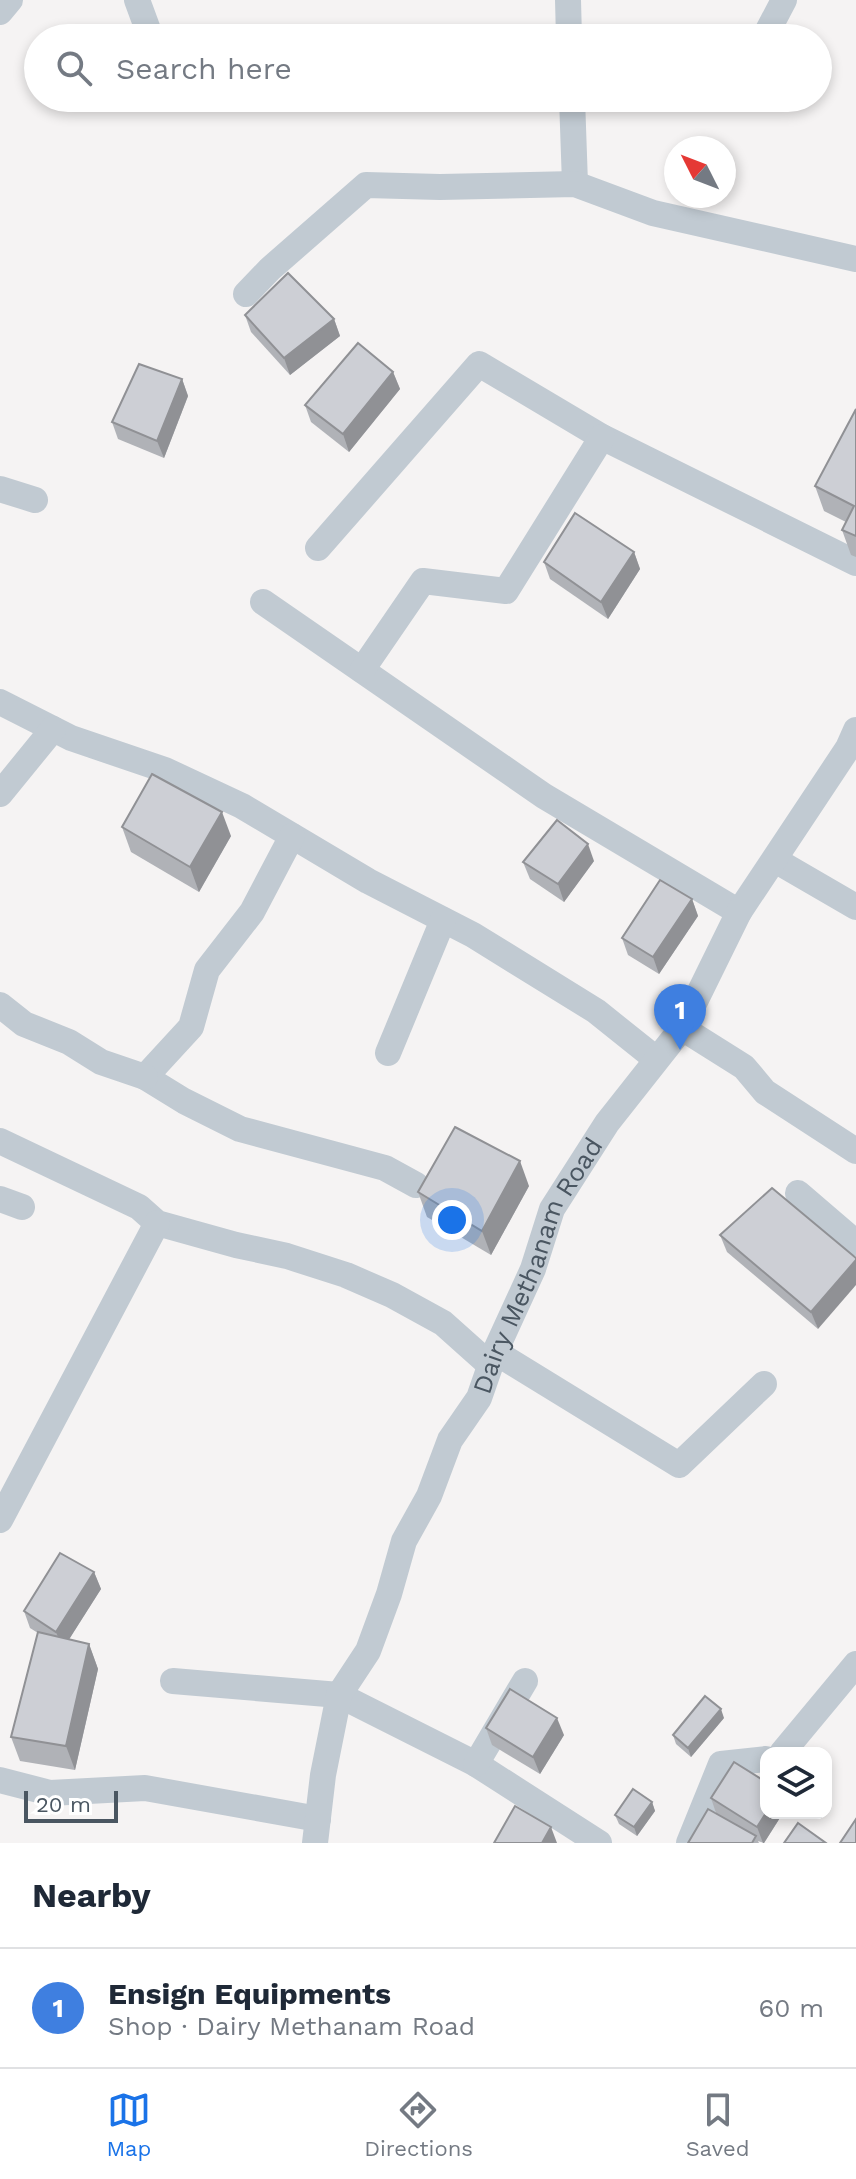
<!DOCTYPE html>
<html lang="en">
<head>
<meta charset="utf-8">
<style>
	:root { --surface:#fff; --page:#f2f2f3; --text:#1f2937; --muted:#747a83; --line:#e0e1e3; --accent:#1a73e8 }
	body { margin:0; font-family:"Work Sans",sans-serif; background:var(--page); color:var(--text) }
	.controls { position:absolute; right:24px; bottom:24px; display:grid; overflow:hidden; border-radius:16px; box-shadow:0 4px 12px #0003 }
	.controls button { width:72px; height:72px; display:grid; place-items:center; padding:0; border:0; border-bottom:2px solid var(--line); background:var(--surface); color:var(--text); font:40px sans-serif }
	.compass { position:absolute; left:664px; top:136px; width:72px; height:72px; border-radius:50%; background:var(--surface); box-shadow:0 4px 12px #0003; rotate:312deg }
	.scale { position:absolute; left:24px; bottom:20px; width:94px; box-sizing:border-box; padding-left:8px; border:4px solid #4a5661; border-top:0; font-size:22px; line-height:28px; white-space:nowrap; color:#4a5661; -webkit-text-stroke:6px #fff; paint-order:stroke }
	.you { position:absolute; left:452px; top:1220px; width:28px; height:28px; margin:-20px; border:6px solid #fff; border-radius:50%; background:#1a73e8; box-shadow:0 0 0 12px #1a73e833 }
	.badge { display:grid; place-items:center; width:52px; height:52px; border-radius:50%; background:var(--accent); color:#fff; font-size:26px; font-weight:700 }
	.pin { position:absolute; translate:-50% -66px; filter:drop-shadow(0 2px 4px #0008) }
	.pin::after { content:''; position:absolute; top:42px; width:28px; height:24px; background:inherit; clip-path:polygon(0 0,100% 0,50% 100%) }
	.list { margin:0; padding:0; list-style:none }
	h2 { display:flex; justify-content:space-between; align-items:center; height:104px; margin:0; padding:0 32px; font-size:34px }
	h2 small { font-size:26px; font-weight:400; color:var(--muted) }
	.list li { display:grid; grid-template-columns:52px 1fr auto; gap:24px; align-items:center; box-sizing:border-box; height:120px; padding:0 32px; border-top:2px solid var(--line) }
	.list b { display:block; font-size:30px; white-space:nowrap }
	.list p { margin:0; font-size:26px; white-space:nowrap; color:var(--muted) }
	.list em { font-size:26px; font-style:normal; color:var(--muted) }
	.icon { flex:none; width:44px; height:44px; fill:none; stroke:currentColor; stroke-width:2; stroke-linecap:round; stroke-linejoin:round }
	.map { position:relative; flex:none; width:856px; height:1843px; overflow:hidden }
	.search { position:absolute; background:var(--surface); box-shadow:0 4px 12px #0003; left:24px; right:24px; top:24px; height:88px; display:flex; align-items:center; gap:20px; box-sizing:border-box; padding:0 28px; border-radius:44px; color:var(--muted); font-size:30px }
	.sheet { height:224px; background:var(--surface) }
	nav { display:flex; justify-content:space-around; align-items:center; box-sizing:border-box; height:112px; border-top:2px solid var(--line); background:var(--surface); font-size:22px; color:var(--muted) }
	nav a { display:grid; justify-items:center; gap:4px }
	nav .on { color:var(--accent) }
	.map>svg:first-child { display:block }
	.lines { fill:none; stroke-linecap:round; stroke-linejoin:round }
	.street { stroke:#c1cad2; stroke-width:26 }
	.wall { fill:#b0b2b7 }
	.shaded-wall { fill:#909195 }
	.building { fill:#cdcfd5; stroke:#909195; stroke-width:2 }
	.labels { text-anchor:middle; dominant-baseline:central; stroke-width:8; stroke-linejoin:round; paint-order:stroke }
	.street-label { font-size:26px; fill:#4a5661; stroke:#fff }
</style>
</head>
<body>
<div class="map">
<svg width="856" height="1843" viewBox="0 0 856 1843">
	<rect width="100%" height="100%" fill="#f5f3f3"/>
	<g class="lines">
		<g class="street">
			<polyline points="137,0 151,38"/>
			<polyline points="568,0 569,38"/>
			<polyline points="0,12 10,0"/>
			<polyline points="764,38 784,0"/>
			<polyline points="572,98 575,184"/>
			<polyline points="246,294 270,269 366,185 440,187 575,184 653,213 856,259"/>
			<polyline points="0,489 35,500"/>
			<polyline points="318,548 479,364 602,437 856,563"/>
			<polyline points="263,602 544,796 739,912"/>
			<polyline points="362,670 423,581 506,591 602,437"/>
			<polyline points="0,702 71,738 165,770 242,806 368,881 473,935 596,1011 656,1059"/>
			<polyline points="0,794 53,729"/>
			<polyline points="292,836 252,912 207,970 191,1027 145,1077 184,1101 240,1129 385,1168 416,1185"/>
			<polyline points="775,860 856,907"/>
			<polyline points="0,1005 24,1024 69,1042 101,1062 145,1077"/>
			<polyline points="682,1028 744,1067 765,1092 856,1151"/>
			<polyline points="388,1053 443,920"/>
			<polyline points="0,1141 139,1207 157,1223 236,1245 287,1256 346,1275 392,1295 443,1323 490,1365"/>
			<polyline points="798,1193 856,1243"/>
			<polyline points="0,1199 22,1207"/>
			<polyline points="495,1352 679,1465 764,1384"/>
			<polyline points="0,1520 157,1223"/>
			<polyline points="173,1681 339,1695 476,1764 599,1843"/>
			<polyline points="782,1753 856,1664"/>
			<polyline points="476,1764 525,1681"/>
			<polyline points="0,1780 50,1793 145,1788 318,1819"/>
			<path id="s1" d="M315,1843L323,1775L339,1695L368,1651L389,1594L404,1541L429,1496L450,1440L479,1398L495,1352L533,1269L552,1209L607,1123L682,1028L739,912L848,748L856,730"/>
			<polyline points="689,1843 721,1764 766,1759"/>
		</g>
	</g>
	<g class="wall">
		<polygon points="245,315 334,319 340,336 290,375 251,332"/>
		<polygon points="393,372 400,389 349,452 311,422 305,405"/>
		<polygon points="182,379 188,396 164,458 118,439 112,422"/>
		<polygon points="856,409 856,557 851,555 842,530 846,522 824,511 815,486"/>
		<polygon points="634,552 640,569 608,619 550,579 544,562"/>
		<polygon points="122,827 231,836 199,892 131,852"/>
		<polygon points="594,861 564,902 530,879 523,862"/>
		<polygon points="692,899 698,916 659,974 628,955 622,938"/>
		<polygon points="529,1186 491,1255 427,1217 418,1192"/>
		<polygon points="772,1188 818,1329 727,1252 720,1235"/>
		<polygon points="94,1572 101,1589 69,1639 89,1644 98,1669 75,1770 20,1761 11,1737 38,1633 30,1628 24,1611"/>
		<polygon points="724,1718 691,1757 676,1744 673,1735"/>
		<polygon points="486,1728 564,1735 540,1774 492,1745"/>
		<polygon points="711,1798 783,1813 764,1843 758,1841 759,1843 688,1843 716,1813"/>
		<polygon points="652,1802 655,1811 637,1836 619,1824 615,1815"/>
	</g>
	<g class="shaded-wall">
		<polygon points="334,319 340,336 290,375 284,358"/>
		<polygon points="393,372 400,389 349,452 343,434"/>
		<polygon points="182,379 188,396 164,458 157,441"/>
		<polygon points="634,552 640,569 608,619 601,602"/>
		<polygon points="222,812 231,836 199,892 190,867"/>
		<polygon points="588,844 594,861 564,902 558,884"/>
		<polygon points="692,899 698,916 659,974 653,957"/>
		<polygon points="520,1161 529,1186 491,1255 482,1231"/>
		<polygon points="856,1260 856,1285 818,1329 811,1312"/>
		<polygon points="94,1572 101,1589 63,1649 56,1632"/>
		<polygon points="89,1644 98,1669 75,1770 66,1746"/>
		<polygon points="721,1709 724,1718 691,1757 688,1748"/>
		<polygon points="557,1718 564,1735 540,1774 533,1757"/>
		<polygon points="652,1802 655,1811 637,1836 634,1827"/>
		<polygon points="766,1813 783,1813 764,1843 763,1843 757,1827"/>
		<polygon points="551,1827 557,1843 542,1843"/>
	</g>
	<g class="building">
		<polygon points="288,273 334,319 284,358 245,315"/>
		<polygon points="358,343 393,372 343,434 305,405"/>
		<polygon points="139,364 182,379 157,441 112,422"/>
		<polygon points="856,409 856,536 842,530 854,506 815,486"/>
		<polygon points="575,513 634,552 601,602 544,562"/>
		<polygon points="152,774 222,812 190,867 122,827"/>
		<polygon points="557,820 588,844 558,884 523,862"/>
		<polygon points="660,880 692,899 653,957 622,938"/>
		<polygon points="455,1127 520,1161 482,1231 418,1192"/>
		<polygon points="772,1188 856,1258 856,1260 811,1312 720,1235"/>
		<polygon points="60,1553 94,1572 56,1632 24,1611"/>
		<polygon points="38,1632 89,1644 66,1746 11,1737"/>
		<polygon points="510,1689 557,1718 533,1757 486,1728"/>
		<polygon points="705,1696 721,1709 688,1748 673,1735"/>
		<polygon points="734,1762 766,1782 766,1813 757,1827 711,1798"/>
		<polygon points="633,1789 652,1802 634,1827 615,1815"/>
		<polygon points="515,1806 551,1827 542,1843 494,1843"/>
		<polygon points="708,1809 756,1836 752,1843 688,1843"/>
		<polygon points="856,1819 856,1843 840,1843"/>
		<polygon points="798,1823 826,1843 784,1843"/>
	</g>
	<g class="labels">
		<g class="street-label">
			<text stroke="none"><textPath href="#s1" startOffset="626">Dairy Methanam Road</textPath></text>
		</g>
	</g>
</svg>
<div class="controls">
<button><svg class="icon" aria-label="layers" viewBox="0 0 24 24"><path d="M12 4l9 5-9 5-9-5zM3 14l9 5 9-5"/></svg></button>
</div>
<svg class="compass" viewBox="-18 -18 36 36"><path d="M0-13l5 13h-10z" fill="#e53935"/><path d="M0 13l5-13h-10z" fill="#747a83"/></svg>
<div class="scale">20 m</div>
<div class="you"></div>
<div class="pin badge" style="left:680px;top:1050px;background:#3f7fe0">1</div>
<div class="search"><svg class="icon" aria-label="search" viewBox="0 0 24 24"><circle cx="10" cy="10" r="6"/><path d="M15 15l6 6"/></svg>Search here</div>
</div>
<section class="sheet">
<h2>Nearby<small></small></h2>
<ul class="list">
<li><span class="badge" style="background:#3f7fe0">1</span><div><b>Ensign Equipments</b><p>Shop · Dairy Methanam Road</p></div><em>60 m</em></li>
</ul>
</section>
<nav>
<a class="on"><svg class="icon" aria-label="map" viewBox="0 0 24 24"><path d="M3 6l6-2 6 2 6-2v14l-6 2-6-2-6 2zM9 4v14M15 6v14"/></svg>Map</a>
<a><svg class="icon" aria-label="directions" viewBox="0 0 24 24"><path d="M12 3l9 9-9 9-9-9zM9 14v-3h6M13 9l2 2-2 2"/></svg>Directions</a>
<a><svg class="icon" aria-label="saved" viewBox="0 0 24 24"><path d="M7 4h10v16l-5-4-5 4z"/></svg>Saved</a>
</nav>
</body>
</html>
